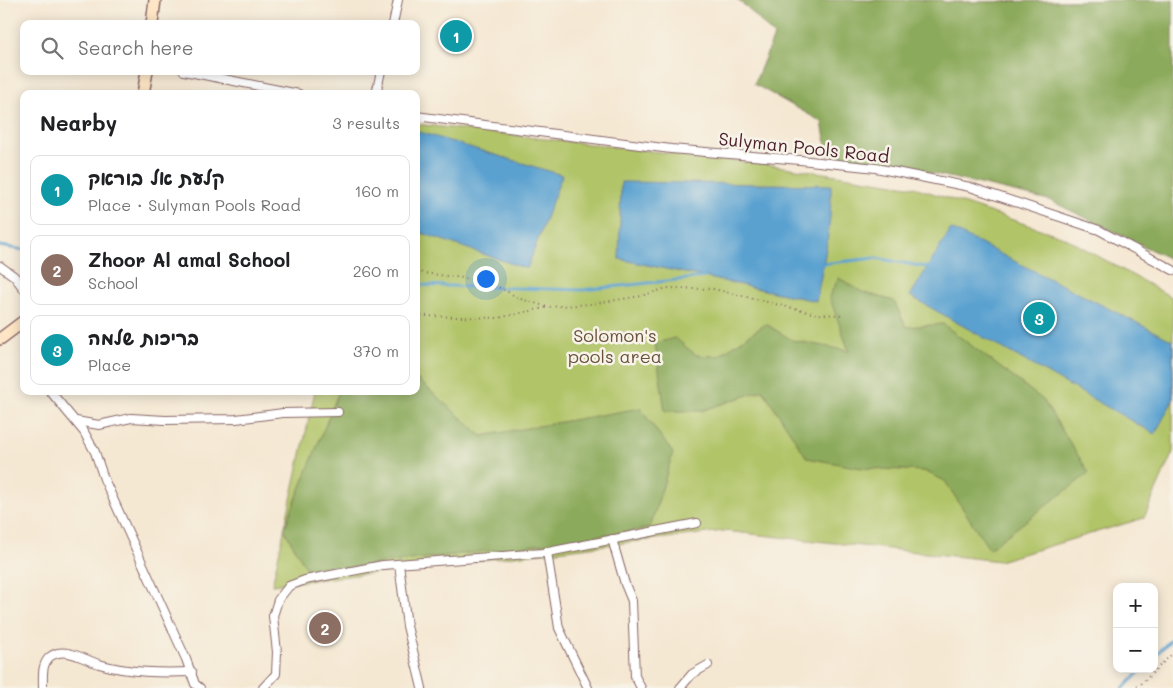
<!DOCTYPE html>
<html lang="en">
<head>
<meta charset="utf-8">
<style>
	:root { --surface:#fff; --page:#f6f6f6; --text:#202124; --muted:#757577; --line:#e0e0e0; --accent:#b5179e }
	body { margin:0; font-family:Mali,"Playpen Sans Hebrew",sans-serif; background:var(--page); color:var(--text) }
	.controls { position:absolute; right:15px; bottom:15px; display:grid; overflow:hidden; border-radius:10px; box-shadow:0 2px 12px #0003 }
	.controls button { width:45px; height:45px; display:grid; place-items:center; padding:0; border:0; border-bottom:1px solid var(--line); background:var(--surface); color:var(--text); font:25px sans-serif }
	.you { position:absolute; left:485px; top:278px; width:18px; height:18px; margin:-12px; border:4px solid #fff; border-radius:50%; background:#1a73e8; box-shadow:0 0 0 8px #1a73e833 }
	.badge { display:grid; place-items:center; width:32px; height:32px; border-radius:50%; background:var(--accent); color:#fff; font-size:16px; font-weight:700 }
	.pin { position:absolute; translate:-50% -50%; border:2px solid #fff; box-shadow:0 1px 5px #0006 }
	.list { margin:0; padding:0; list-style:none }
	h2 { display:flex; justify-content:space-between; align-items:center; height:65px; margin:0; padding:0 20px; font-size:21px }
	h2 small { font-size:16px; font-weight:400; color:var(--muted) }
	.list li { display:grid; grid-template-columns:32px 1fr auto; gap:15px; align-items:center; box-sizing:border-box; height:70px; margin:0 10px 10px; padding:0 10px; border:1px solid var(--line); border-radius:10px }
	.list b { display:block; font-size:19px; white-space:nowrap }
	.list p { margin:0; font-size:16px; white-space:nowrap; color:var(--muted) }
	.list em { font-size:16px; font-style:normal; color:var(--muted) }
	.icon { flex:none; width:28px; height:28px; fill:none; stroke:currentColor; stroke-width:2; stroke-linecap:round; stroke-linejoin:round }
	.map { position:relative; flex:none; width:1173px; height:688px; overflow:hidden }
	.search { position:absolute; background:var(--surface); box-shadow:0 2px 12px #0003; left:20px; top:20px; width:400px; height:55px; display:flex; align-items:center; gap:12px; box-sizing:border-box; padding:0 18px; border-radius:10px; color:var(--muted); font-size:19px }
	.panel { position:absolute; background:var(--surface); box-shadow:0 2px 12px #0003; left:20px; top:90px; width:400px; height:305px; border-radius:10px }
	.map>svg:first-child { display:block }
	.green { fill:#b1c468; stroke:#7e724a }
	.forest { fill:#8caa5c; stroke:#6b6444 }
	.water { fill:#5aa1d0; stroke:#52607e }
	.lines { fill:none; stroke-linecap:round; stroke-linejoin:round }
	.stream { stroke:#5aa1d0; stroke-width:3 }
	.minor-casing { stroke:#866566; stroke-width:10 }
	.secondary-casing { stroke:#866566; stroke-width:14 }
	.path { stroke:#866566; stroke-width:2; stroke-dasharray:1 4; stroke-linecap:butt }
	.minor { stroke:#fff; stroke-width:8 }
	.secondary { stroke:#fde5c5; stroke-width:11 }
	.labels { text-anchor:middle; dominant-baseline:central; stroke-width:5; stroke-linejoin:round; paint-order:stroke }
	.street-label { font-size:18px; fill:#4a1f2b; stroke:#f7f3e8 }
	.park-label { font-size:18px; fill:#69513d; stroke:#f7f3e8 }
</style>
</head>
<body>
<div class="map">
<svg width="1173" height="688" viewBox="0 0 1173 688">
	<rect width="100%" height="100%" fill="#f7f3e8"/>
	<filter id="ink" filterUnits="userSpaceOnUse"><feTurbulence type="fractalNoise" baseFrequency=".02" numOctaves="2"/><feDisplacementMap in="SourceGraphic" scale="10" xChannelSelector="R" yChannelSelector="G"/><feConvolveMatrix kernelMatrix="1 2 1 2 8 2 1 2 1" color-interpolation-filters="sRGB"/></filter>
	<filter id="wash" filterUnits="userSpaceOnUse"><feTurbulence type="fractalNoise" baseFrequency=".0096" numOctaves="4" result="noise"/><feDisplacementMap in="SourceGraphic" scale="20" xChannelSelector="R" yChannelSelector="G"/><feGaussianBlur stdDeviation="1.12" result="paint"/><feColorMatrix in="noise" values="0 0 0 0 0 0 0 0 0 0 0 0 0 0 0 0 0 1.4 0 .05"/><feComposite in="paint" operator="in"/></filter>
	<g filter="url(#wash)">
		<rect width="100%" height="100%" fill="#f5e8d3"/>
		<polygon class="green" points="416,124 771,165 914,187 1064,237 1173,298 1173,452 1144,518 999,561 724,531 272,585 315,391 416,391"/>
		<g class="forest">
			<polygon points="737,0 941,0 945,2 1173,0 1173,262 1166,257 1049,200 888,163 828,155 822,122 754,84 774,36 747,7"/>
			<polygon points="839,278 862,292 894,301 906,327 943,324 1043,400 1089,473 989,549 945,481 924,471 861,468 807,458 763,390 701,411 665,411 655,343 675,338 696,355 718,356 766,324 792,340 849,351 829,296"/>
			<polygon points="416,378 482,436 640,408 673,453 650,528 522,547 308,572 284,529 339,391 416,391"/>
		</g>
		<g class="water">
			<polygon points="416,131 562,175 527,269 416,231"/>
			<path d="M621,182L831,185C832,225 824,262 816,301L619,259Z"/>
			<polygon points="951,229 1173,341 1173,400 1155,434 910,296"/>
		</g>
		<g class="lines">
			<g class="stream">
				<polyline points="0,246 24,250"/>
				<polyline points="820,264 876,258 931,268"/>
				<polyline points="416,285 582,290 705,277"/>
				<polyline points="1154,657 1173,637"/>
				<polyline points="1123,688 1143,669"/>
			</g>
		</g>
	</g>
	<g filter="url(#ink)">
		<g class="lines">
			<g class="minor-casing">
				<g id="minor">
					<polyline points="393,24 398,0"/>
					<polyline points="184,71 299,94"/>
					<polyline points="376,94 381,71"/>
					<polyline points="416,116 671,149 800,160 876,168 970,187 1099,230 1173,270"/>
					<polyline points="0,266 14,276 24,289"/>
					<polyline points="50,391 84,432 95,452 104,479 186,659 195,684 200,688"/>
					<polyline points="76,421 99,425 131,418 165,420 236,419 283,413 338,412"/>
					<polyline points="612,539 625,584 632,601 635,676 641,688"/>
					<polyline points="547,552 559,628 588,688"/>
					<polyline points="399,564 407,626 422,688"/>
					<path d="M43,688C43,677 41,663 51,656C65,646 85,660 99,664C129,673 161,673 192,672"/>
					<polyline points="263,688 276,674 277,652 273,616 278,600 289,586 305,580 383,565 543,553 697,523"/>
					<polyline points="680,688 692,674 708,665"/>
				</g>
			</g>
			<g class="secondary-casing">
				<g id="secondary">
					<polyline points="152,24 155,0"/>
					<polyline points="143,94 147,71"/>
					<polyline points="0,339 24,321"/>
				</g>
			</g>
			<g class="path">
				<polyline points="416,272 487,281 521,299 548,307 591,304 641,296 667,288 714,289 816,314 844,315"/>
				<polyline points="416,315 423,316 498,318 548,307"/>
				<polyline points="1132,688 1141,684 1173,653"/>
			</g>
			<use href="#minor" class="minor"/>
			<use href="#secondary" class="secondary"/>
		</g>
	</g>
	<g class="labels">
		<g class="street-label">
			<text transform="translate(804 147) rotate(6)">Sulyman Pools Road</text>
		</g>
		<g class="park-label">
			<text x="615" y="335">Solomon's<tspan x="615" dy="21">pools area</tspan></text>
		</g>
	</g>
</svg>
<div class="controls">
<button>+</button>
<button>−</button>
</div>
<div class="you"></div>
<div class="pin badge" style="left:456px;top:36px;background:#0f9aa8">1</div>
<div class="pin badge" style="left:325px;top:628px;background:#8d6e63">2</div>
<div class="pin badge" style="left:1039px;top:318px;background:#0f9aa8">3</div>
<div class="search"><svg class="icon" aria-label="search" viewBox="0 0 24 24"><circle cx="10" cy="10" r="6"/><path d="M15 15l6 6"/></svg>Search here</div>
<section class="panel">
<h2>Nearby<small>3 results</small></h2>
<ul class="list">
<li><span class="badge" style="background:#0f9aa8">1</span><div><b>קלעת אל בוראק</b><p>Place · Sulyman Pools Road</p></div><em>160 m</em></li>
<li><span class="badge" style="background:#8d6e63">2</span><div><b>Zhoor Al amal School</b><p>School</p></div><em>260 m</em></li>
<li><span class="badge" style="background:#0f9aa8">3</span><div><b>בריכות שלמה</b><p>Place</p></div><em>370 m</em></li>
</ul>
</section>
</div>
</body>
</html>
